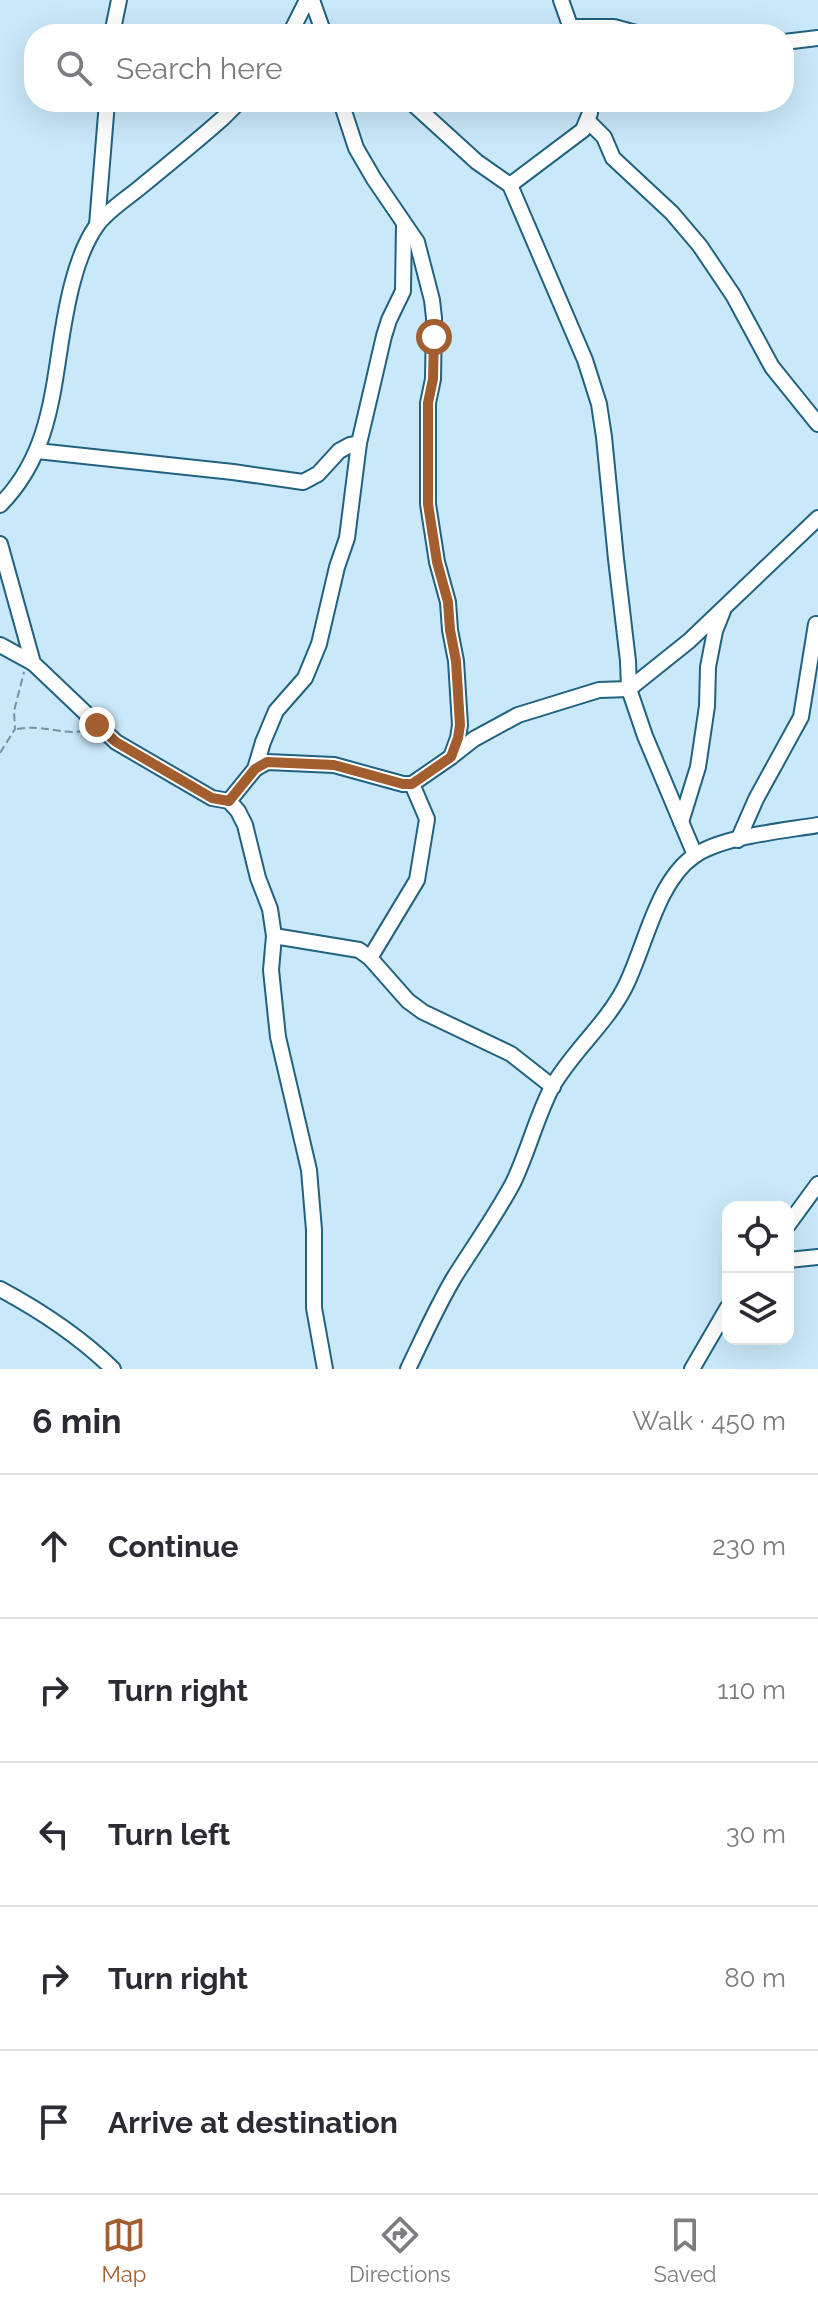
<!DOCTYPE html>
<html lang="en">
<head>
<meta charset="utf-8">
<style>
	:root { --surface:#fff; --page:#f2f2f3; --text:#2b2b33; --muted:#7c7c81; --line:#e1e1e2; --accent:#a25e2f }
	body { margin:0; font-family:Raleway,sans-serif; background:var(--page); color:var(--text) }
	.controls { position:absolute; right:24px; bottom:24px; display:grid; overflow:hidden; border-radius:16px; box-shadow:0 8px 32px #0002 }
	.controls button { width:72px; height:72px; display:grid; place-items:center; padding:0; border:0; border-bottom:2px solid var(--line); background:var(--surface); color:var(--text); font:40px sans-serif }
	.stop { position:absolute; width:24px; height:24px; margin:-18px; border:6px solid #a25e2f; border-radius:50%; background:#fff }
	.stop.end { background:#a25e2f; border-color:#fff; box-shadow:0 2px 8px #0008 }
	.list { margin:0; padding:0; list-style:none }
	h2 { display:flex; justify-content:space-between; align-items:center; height:104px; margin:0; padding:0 32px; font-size:34px }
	h2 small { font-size:26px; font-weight:400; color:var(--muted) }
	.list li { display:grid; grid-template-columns:52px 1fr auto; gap:24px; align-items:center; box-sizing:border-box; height:144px; padding:0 32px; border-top:2px solid var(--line) }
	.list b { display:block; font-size:30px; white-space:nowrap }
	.list em { font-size:26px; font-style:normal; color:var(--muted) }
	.icon { flex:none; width:44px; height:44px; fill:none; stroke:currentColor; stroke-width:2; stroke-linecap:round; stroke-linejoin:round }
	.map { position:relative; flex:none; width:818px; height:1369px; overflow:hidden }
	.search { position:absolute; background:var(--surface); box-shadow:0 8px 32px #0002; left:24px; right:24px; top:24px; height:88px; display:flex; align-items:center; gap:20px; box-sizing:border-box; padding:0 28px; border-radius:32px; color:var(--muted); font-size:30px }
	.sheet { height:824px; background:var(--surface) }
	nav { display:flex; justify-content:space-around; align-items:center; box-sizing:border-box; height:112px; border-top:2px solid var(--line); background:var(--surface); font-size:22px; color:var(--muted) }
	nav a { display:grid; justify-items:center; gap:4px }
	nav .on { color:var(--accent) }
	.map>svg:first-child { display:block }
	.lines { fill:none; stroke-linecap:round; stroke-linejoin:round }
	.minor-casing { stroke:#206280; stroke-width:18 }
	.path { stroke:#7294a5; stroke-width:2; stroke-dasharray:8 4; stroke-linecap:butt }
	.minor { stroke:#fff; stroke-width:14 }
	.route { stroke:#a25e2f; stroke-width:10 }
</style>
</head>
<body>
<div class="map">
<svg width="818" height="1369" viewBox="0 0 818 1369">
	<rect width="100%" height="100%" fill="#c9e8f9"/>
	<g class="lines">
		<g class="minor-casing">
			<g id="minor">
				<polyline points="312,0 324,34"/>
				<polyline points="561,0 573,34"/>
				<polyline points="572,27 614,27 640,34"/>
				<polyline points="112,34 119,0"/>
				<polyline points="290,34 307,0"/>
				<polyline points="784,42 818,38"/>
				<polyline points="341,102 356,148 374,179 417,242 432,300 434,318 433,379 428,403 428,504 437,562 448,602 450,630 456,661 460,725 458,738 451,757"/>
				<polyline points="411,102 477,162 510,185 585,360 599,404 604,437 616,559 628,661 629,689 645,736 695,855"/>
				<polyline points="588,121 604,137 613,158 672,213 700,246 733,295 772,367 818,424"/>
				<polyline points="510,185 583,130 590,113 589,102"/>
				<polyline points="97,225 107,102"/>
				<polyline points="37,451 233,472 303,482 318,474 339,451 350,445 359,443"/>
				<path d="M0,505C62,443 51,360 73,281C78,262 85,242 97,225C109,209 128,198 143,185C170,163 197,141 223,118L239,102"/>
				<polyline points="0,544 33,663 116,742 212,798 229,801 238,811 245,825 258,878 270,909 274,936 271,970 278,1037 309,1170 314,1230 314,1308 325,1369"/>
				<polyline points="0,645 33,663"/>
				<polyline points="255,769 263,742 276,711 305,678 319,644 337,567 347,538 359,443 384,336 389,320 403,291 404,224"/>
				<polyline points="229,801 255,769 267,762 334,765 403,784 412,784 451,757 474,739 518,715 599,690 629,689 689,641 818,518"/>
				<polyline points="681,822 698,767 707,706 708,667 715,631 723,611"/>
				<polyline points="738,840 756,799 801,717 816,624"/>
				<polyline points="274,936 359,950 370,958 408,1001 423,1012 511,1054 553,1087"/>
				<polyline points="370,958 417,880 427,819 412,784"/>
				<polyline points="788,1225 818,1184"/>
				<polyline points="788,1260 818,1257"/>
				<path d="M0,1289C41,1311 79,1336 113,1369"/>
				<path d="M408,1369C423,1338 437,1306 455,1276C474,1246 496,1215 513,1183C528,1152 536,1118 552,1087C572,1052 605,1025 624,989C645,949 656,882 694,856C723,836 783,831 818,825"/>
				<polyline points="692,1369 728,1307"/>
			</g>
		</g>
		<g class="path">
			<path d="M17,729C41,724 62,735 85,731"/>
			<polyline points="0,753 15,729 14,711 24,672"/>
		</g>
		<use href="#minor" class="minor"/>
	</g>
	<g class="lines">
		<polyline class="route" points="97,725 116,742 212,798 229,801 255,769 267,762 334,765 403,784 412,784 451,757 458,738 460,725 456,661 450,630 448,602 437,562 428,504 428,403 433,379 434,337"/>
	</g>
</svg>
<div class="controls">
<button><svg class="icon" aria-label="locate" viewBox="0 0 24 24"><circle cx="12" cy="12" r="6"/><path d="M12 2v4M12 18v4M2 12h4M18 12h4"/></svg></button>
<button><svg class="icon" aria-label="layers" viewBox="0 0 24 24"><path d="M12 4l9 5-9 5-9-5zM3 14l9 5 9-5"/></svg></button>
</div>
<div class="stop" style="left:434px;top:337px"></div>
<div class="stop end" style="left:97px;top:725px"></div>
<div class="search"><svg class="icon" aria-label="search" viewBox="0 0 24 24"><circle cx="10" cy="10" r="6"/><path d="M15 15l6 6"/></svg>Search here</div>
</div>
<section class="sheet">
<h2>6 min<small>Walk · 450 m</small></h2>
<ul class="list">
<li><svg class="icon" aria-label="ahead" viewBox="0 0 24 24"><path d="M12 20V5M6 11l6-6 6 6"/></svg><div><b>Continue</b></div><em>230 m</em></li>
<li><svg class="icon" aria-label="right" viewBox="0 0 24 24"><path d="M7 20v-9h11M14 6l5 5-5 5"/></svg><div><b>Turn right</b></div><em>110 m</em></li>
<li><svg class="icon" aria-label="left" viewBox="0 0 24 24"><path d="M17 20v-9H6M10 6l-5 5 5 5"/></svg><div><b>Turn left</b></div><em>30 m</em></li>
<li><svg class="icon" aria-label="right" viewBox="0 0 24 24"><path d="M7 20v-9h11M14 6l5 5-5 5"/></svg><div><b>Turn right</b></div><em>80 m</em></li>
<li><svg class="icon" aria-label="arrive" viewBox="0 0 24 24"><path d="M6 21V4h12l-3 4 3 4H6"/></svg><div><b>Arrive at destination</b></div></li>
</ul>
</section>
<nav>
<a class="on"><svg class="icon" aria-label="map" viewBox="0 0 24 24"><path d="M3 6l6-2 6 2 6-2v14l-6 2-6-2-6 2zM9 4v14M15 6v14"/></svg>Map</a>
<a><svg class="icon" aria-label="directions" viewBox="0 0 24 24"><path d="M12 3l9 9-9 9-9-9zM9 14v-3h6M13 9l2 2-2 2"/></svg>Directions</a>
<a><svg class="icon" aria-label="saved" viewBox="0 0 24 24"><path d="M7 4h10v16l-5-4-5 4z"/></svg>Saved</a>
</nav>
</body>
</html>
